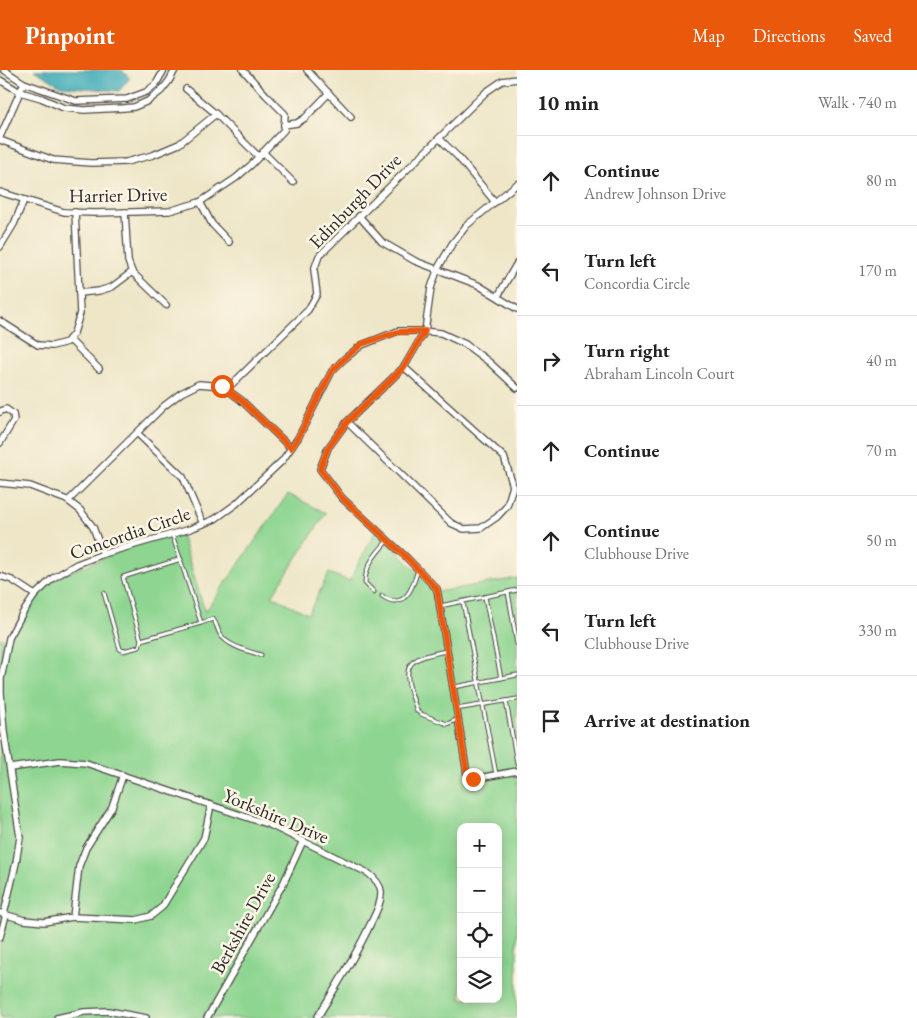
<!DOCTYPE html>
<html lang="en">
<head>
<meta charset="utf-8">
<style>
	:root { --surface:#fff; --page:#f2f2f2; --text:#222; --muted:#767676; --line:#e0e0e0; --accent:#ea580c }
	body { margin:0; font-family:"EB Garamond",serif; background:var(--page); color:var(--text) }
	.controls { position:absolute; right:15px; bottom:15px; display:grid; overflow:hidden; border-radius:10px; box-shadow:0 2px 12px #0003 }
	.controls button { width:45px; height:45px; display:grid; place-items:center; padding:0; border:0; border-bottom:1px solid var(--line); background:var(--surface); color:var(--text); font:25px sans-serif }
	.stop { position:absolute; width:15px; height:15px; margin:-11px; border:4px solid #ea580c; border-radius:50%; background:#fff }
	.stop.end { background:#ea580c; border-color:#fff; box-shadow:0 1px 5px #0008 }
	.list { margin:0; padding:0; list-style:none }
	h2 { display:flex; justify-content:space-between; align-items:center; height:65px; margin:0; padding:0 20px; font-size:21px }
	h2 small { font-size:16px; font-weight:400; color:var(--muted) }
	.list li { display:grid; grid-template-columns:32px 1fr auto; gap:15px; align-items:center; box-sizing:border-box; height:90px; padding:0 20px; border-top:1px solid var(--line) }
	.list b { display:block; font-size:19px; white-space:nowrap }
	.list p { margin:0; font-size:16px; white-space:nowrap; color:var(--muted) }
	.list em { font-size:16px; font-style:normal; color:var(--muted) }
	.icon { flex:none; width:28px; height:28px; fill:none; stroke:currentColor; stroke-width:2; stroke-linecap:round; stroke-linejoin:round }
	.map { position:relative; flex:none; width:517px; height:948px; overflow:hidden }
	header { display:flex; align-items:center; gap:30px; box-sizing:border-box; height:70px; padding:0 25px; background:var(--accent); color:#fff }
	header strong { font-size:24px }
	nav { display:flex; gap:28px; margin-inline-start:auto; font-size:18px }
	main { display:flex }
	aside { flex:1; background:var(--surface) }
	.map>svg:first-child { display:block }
	.green { fill:#8dd590; stroke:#5c805e; fill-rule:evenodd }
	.water { fill:#3aaab7; stroke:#326a71 }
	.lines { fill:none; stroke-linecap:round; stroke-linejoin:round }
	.lane-casing { stroke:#484742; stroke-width:5 }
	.street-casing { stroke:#484742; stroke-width:8 }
	.lane { stroke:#fff; stroke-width:3 }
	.street { stroke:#fff; stroke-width:5.5 }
	.route { stroke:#ea580c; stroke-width:6 }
	.labels { text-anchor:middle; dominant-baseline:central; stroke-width:5; stroke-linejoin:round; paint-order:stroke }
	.street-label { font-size:19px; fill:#2b2b2b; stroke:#fcf5e5 }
</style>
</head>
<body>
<header>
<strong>Pinpoint</strong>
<nav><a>Map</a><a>Directions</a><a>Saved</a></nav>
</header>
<main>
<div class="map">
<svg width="517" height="948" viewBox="0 0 517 948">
	<rect width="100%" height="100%" fill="#fcf5e5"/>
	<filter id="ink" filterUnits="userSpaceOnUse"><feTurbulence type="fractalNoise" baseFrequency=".02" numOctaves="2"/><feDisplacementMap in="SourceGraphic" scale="10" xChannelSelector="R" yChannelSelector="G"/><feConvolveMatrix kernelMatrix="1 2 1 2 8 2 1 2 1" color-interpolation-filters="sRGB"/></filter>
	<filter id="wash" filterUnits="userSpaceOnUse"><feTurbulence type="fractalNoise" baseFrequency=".0096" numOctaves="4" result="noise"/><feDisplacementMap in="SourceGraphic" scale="20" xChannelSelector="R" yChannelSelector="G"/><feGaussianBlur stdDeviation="1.12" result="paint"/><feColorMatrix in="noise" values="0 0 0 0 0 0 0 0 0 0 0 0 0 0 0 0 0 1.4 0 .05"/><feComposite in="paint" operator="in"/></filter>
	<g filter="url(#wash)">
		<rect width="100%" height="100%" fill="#eee6c7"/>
		<path class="green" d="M288,424L326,443L272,526L308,544L329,503L349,511L376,460L437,522L517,508V948H0V568L7,569L47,511L151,469L180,461L205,542ZM461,757H498V929H461Z"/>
		<polygon class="water" points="34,0 122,0 130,8 119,21 61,16"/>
	</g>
	<g filter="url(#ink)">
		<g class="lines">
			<g class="lane-casing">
				<g id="lane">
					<polyline points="172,464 201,553 141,570 123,507 181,489"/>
					<path d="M374,522L365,513C365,495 376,484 387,471"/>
					<polyline points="508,522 517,574"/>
					<polyline points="104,523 120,579 123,581 139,577 141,570"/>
					<path d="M382,526C385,528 390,531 394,531C409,532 414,512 418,500"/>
					<polyline points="485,527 501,608"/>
					<polyline points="463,532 496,704"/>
					<polyline points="440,536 517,520"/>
					<path d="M201,553L213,549C217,554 217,559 220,564C227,576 248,581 261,585"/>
					<path d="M446,581C437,583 424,585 416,590C399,599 413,627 417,641L421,644L447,654L458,649"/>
					<polyline points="454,617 517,605"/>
					<polyline points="506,631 517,693"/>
					<polyline points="456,639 517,629"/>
				</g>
			</g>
			<g class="street-casing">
				<g id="street">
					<polyline points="4,0 24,13 76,31 127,29 146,22 156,14 164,0"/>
					<polyline points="307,0 351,47"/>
					<polyline points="0,10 20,22 41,28 64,38 84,40 124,38 134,37 148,31 161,21 169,11 175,0"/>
					<polyline points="186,19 216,44 259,87"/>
					<polyline points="284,55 297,53 305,48 329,23"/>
					<polyline points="0,67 24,13"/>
					<polyline points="439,68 458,87 495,132"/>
					<polyline points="0,70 53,90 91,93 126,92 153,85 179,74 216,44"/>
					<polyline points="263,82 293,112"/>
					<polyline points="517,114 467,155 452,174 438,198 431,218 425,261 404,297 347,352 328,378 320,399 342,428 407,488 437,519 467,704 473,709 517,701"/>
					<polyline points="0,122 64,142 94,143 169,141 200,132 236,108 251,95 284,60 285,44 266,25 243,0"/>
					<polyline points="200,132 212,154 229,172"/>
					<polyline points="125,142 128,191 132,202 166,235"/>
					<polyline points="359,146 382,172 415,191 478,215 517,239"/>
					<polyline points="0,177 14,154 24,130"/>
					<polyline points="79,223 99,221 112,217 132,202"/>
					<polyline points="498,226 517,193"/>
					<polyline points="0,251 38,275 52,276 67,272 74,263 80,243 75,142"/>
					<polyline points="69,269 99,299"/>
					<polyline points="227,319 308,240 317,224 314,200 319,186 486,22 502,11 517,9"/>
					<polyline points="0,342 1,341 6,339 13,344 14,350 0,373"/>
					<polyline points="347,352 451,453 464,459 481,458 497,447 507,436 513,416 504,387 404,297"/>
					<polyline points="137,363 183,407 203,454"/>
					<polyline points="0,413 30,416 67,430 80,440 93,457 103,484"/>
					<polyline points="68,431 164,336 181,323 199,314 222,316 241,330 291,378"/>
					<polyline points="0,506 12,510 35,525"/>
					<path d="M10,698L60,691L86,693L270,755L368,803C373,807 380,813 381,821C382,833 374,846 369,857C354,889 335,918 317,948"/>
					<polyline points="0,843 24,850 44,852 73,847 136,850 151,846 162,837 204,768 211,735"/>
					<polyline points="4,844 16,793 20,767 4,662 1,623 1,609 9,568 22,544 35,525 53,508 77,494 103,484 190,459 215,449 236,434 282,391 298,368 332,301 344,289 362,275 398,261 422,261 441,263 465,274 489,292 517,318"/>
					<polyline points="73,847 79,796 86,778 112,737 123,705"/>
					<polyline points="0,867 6,845"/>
					<polyline points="57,948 84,942 108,941 146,948"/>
					<polyline points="207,948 284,812 303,771"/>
				</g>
			</g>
			<use href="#lane" class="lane"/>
			<use href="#street" class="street"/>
		</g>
	</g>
	<g class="lines" filter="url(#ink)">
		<polyline class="route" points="222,316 241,330 291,378 298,368 332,301 344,289 362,274 398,262 425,261 404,297 347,352 328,378 320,399 342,428 407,488 437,519 467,704 473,709"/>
	</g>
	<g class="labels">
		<g class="street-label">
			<text transform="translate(118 125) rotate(-1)">Harrier Drive</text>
			<text transform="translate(355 131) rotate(-46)">Edinburgh Drive</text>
			<text transform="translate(130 463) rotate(-19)">Concordia Circle</text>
			<text transform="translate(276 746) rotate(23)">Yorkshire Drive</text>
			<text transform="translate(243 853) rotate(-61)">Berkshire Drive</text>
		</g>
	</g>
</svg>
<div class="controls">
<button>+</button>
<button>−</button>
<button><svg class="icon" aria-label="locate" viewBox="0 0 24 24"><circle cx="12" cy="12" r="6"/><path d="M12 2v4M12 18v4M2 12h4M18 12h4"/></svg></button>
<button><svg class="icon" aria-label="layers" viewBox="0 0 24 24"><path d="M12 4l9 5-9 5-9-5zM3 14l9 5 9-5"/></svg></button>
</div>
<div class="stop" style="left:222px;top:316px"></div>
<div class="stop end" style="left:473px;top:709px"></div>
</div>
<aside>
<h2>10 min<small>Walk · 740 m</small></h2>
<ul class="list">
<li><svg class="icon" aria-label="ahead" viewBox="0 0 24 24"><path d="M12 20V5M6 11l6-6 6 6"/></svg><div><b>Continue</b><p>Andrew Johnson Drive</p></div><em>80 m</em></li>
<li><svg class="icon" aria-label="left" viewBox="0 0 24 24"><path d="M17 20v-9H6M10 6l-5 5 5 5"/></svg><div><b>Turn left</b><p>Concordia Circle</p></div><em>170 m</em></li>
<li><svg class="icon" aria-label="right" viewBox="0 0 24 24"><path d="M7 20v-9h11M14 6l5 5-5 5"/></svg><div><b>Turn right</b><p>Abraham Lincoln Court</p></div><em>40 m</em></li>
<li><svg class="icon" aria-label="ahead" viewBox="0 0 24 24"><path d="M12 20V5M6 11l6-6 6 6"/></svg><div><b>Continue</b></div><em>70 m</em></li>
<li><svg class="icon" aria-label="ahead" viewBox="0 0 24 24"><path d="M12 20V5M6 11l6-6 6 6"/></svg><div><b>Continue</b><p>Clubhouse Drive</p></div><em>50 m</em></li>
<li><svg class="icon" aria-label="left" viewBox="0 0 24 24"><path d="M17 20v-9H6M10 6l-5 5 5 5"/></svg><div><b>Turn left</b><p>Clubhouse Drive</p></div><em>330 m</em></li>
<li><svg class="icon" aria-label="arrive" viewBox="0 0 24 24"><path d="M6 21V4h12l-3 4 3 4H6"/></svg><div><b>Arrive at destination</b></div></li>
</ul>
</aside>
</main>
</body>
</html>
